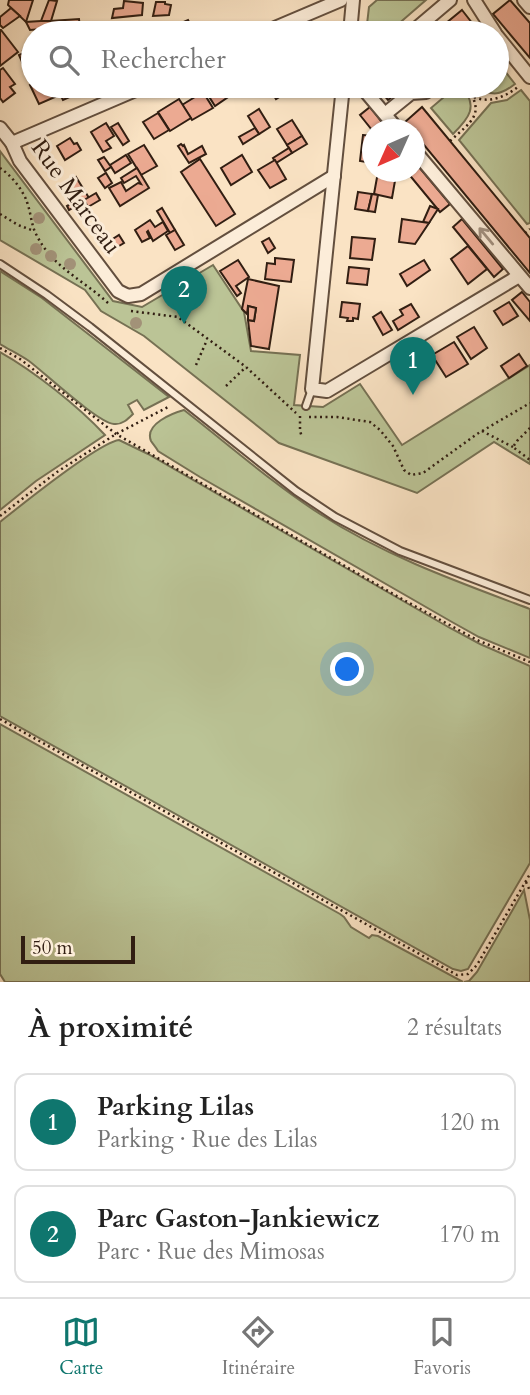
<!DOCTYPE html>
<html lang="fr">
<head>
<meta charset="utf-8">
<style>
	:root { --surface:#fff; --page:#f6f6f6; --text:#222; --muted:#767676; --line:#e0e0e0; --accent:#0f766e }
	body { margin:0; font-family:Cardo,serif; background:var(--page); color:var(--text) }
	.compass { position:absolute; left:362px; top:119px; width:63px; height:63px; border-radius:50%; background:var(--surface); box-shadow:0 2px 5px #0004; rotate:225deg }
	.scale { position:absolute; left:21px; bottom:18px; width:114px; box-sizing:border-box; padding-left:7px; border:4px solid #311e12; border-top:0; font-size:19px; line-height:24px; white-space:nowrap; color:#311e12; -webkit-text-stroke:5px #fcedd9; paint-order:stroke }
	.you { position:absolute; left:348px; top:670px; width:24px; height:24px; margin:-18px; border:5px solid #fff; border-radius:50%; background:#1a73e8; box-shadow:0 0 0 10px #1a73e833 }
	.badge { display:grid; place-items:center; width:46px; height:46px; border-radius:50%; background:var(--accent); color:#fff; font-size:23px; font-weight:700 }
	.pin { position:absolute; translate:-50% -58px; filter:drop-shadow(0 2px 4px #0008) }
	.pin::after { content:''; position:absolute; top:37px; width:24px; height:21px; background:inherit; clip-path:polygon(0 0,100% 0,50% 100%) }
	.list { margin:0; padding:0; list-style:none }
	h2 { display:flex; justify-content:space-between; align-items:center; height:91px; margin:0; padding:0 28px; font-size:30px }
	h2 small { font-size:23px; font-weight:400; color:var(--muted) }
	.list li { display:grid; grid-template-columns:46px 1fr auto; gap:21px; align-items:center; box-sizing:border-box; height:98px; margin:0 14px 14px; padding:0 14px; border:2px solid var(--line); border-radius:14px }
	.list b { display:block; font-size:26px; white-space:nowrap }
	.list p { margin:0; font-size:23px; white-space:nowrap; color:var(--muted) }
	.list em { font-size:23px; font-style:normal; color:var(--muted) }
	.icon { flex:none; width:38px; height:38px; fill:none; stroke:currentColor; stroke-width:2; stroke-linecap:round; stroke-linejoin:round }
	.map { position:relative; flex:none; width:530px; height:982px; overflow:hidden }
	.search { position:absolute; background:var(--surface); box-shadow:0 2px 5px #0004; left:21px; right:21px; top:21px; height:77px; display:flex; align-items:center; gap:18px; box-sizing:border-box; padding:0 24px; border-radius:38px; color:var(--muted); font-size:26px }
	.sheet { height:315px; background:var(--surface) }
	nav { display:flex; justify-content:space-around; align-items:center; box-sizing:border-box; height:98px; border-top:2px solid var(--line); background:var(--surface); font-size:19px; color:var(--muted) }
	nav a { display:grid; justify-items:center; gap:4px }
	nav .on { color:var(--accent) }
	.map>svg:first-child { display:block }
	.green { fill:#bbc496; stroke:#767154; stroke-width:2 }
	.building { fill:#ecaa92; stroke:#311e12; stroke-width:2 }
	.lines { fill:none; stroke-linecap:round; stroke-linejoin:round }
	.service-casing { stroke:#634f3e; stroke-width:10 }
	.minor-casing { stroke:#634f3e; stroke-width:16 }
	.path { stroke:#311e12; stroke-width:2.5; stroke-dasharray:2 3.5; stroke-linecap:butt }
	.service { stroke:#fcedd9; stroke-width:6 }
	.minor { stroke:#fcedd9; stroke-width:12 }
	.tree { fill:#a29278 }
	.oneway { stroke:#a1907f }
	.labels { text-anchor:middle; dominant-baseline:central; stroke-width:6; stroke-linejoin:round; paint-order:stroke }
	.street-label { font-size:24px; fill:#311e12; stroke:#fcedd9 }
</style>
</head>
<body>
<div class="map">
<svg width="530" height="982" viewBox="0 0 530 982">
	<rect width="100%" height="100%" fill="#fae3c4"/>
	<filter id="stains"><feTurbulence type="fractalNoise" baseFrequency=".00286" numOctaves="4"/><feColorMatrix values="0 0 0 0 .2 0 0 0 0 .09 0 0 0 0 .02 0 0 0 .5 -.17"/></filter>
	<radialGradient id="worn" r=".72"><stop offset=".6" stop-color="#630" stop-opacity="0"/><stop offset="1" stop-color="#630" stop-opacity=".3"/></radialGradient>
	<g class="green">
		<polygon points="377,0 426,0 388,33 366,33 369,7"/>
		<path d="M497,61L515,84C502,94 492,98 477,86H497Z"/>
		<path d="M457,86H462C478,107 470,117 453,134L431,108Z"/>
		<polygon points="521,90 530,101 530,223 527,224 459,140 491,103 507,100"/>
		<polygon points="0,151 113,301 142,307 213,265 244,312 251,351 300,355 294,405 323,407 360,384 402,445 530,365 530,464 494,442 417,493 279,443 144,336 101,311 85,290 0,240"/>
		<path d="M0,271L42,298L169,397L144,410L137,400L128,405L133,414C128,419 122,425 114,424C98,423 45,373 29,361C20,355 10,350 0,344Z"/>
		<path d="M0,352C34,371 78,406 105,435L36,481L0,510Z"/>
		<path d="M184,410C229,445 272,483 320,514C385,556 458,582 530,609V658L479,637L452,622L200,477L158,451C156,447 153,444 151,441C144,424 173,413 184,410Z"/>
		<path d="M119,440L148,454L450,628L480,644L530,666V863L468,969L461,971L453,969L0,716V522C20,506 98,443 119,440Z"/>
		<polygon points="0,724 340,914 344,917 351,927 369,938 372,935 378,936 463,982 5,982 0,974"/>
		<polygon points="524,890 530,920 530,982 464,982 469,981 477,972"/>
	</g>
	<g class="building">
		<polygon points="9,0 33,0 26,22 8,5"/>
		<polygon points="49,0 57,1 51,21 41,21"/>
		<polygon points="510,0 530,23 530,58 493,14"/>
		<polygon points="124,1 143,3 142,15 112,18 114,9 123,8"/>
		<polygon points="156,2 165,2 165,4 171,5 169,15 153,16"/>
		<polygon points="11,8 20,16 3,28 0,25 0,17"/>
		<polygon points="462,10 476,28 469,33 434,33"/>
		<polygon points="79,19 80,28 58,29 60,33 57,33 51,21"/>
		<polygon points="188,20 194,33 167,33 165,30"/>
		<polygon points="41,21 51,21 55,28 30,30 26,22"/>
		<polygon points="0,30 1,30 18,52 0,66"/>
		<polygon points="27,49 33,61 29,63 28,61 23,64 19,55 24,53 23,51"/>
		<polygon points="3,68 15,84 10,87 15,93 3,102 0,98 0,70"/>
		<polygon points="33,84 33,86 50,86 55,97 39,104 30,85"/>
		<polygon points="56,86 80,86 83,91 63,100"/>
		<polygon points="211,86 229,86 234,93 215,106 208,95 211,93 207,88"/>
		<polygon points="268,86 290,86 292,89 276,99"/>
		<polygon points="376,86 406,86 388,100"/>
		<polygon points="203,92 213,108 192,120 182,105"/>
		<polygon points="179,99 191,118 170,131 158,112"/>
		<polygon points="370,107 388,130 372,130 360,115"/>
		<polygon points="422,107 530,238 530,273 414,133 414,130 412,130 405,122"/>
		<polygon points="259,109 270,127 259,134 248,116"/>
		<polygon points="158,113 169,130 154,139 143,122"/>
		<polygon points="292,120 302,136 287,145 277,129"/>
		<polygon points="106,123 114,136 106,141 111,148 103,152 91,132"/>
		<polygon points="118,123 129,141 123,145 111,127"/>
		<polygon points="255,128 259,134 243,144 239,137"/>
		<polygon points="363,135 371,136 372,139 372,163 360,161"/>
		<polygon points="302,136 307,144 292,153 287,145"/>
		<polygon points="70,138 74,144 77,143 81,150 65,160 57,146"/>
		<polygon points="181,144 183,146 184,145 188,154 202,146 206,154 189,163 178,146"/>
		<polygon points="144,145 157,166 141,175 128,154"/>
		<polygon points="289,148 292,153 276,163 273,158"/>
		<polygon points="126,155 131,163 115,173 110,165"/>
		<polygon points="242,155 252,172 231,185 221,168"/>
		<polygon points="104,157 111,167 105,171 98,160"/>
		<polygon points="200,159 235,214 216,226 181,172"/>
		<polygon points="275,160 286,179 270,188 258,170"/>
		<polygon points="414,161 450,204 440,212 407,172 414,172"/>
		<polygon points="137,168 149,188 120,206 109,188 121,182 126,191 138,183 141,184 136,176 124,183 121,178"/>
		<polygon points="378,172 396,175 392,198 374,194"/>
		<polygon points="106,173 112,183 105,188 98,178"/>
		<polygon points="76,177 89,198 69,210 67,206 78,200 68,182"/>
		<polygon points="358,192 372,194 368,211 355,209"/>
		<polygon points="96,193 100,200 88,207 84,200"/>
		<polygon points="372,194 378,195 375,212 368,211"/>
		<polygon points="430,206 438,209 429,223 423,222"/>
		<polygon points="162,208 175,230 170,233 157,211"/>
		<polygon points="402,219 429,223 415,244 399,242"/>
		<polygon points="462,219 503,269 494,277 453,227"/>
		<polygon points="150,220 155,227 163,222 168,231 153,241 148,231 147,232 150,238 142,242 135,230"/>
		<polygon points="175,230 184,245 175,250 166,235"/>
		<polygon points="119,235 124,243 112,250 108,242"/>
		<polygon points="352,237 375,239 372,260 350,258"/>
		<polygon points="269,238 275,248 268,253 262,242"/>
		<polygon points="468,246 487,269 468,284 451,259"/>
		<polygon points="275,258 294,260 291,282 265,279 267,263 275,264"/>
		<polygon points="238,260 249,277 236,286 241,293 237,296 220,271"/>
		<polygon points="424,260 430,270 407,286 400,274"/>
		<polygon points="349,267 369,269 367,285 347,283"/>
		<polygon points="248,279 279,286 269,349 251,346 248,320 254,321 256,308 248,306 247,314 242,309"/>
		<polygon points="522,292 530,302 530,321 512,300"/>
		<polygon points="342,302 360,304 358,319 353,318 353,321 347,321 348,318 340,317"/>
		<polygon points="509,302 518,316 503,325 494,311"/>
		<polygon points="411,304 419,317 398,330 393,321 403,315 400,310"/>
		<polygon points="248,306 256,308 254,321 248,320"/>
		<polygon points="381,312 392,330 383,335 373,317"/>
		<polygon points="474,327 487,348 471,359 457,337"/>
		<polygon points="454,342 468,364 446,377 432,355"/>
		<polygon points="519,354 527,366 509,378 501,366"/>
	</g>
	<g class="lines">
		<g class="service-casing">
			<g id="service">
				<polyline points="0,264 47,295 90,327 296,491 335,517 400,551 530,600"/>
				<polyline points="306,406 312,389"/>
			</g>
		</g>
		<g class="minor-casing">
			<g id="minor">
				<polyline points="474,0 495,33"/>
				<polyline points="524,0 530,7"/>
				<polyline points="263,33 341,0"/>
				<polyline points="350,33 353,0"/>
				<polyline points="411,33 450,0"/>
				<polyline points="497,36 530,77"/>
				<polyline points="343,86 312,389 327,391 519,276"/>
				<polyline points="361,86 398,130"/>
				<polyline points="385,114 411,93 426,92 433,86"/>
				<polyline points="0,128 12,143 20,161 118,291 128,296 141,294 334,176"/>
				<polyline points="12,143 145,86"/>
				<polyline points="414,150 530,288"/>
			</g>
		</g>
		<g class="path">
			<path d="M474,97C490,104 507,96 519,86"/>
			<path d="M450,141C472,121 486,114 466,86"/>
			<path d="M0,168C11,175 23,190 27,202C31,213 31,224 36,234C52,267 82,279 108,303L111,304"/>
			<polyline points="0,214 18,225 34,231"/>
			<polyline points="525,233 530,229"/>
			<polyline points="131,311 178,317 246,367 296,413"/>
			<polyline points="0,348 20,359 116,434 402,599 477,640 530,662"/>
			<polyline points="196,365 207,340"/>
			<polyline points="226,386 246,367"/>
			<polyline points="300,416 300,431 302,437"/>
			<polyline points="309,417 337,417 370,422 380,430 393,446 404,470 411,475 423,473 477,434 530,403"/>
			<polyline points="530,428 517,441 513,447 530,460"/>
			<polyline points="482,431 513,447"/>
			<polyline points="0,516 57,472 116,434 170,406"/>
			<polyline points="0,719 457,975 468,974 477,965 530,874"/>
			<polyline points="526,882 530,891"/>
		</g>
		<use href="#service" class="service"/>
		<use href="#minor" class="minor"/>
	</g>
	<g class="tree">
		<circle cx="39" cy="218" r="6"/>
		<circle cx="36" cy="249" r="6"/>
		<circle cx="51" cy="256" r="6"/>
		<circle cx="70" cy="264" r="6"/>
		<circle cx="136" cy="323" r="6"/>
	</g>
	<defs><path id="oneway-shaft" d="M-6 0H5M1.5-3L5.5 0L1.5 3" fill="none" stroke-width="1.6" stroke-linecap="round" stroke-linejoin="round" transform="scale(1.75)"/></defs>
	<use class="oneway" href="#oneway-shaft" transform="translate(486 236) rotate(-130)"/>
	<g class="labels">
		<g class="street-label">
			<text transform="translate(76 197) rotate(54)">Rue Marceau</text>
		</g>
	</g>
	<rect width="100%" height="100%" filter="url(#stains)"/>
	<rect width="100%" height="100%" fill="url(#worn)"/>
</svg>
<svg class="compass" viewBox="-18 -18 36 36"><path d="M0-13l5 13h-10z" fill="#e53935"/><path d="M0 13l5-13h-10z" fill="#767676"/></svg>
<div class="scale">50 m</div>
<div class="you"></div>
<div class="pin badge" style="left:413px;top:395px">1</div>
<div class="pin badge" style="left:184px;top:324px">2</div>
<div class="search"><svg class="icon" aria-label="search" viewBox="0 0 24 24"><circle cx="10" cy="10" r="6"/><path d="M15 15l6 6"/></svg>Rechercher</div>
</div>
<section class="sheet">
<h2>À proximité<small>2 résultats</small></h2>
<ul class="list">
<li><span class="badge">1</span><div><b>Parking Lilas</b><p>Parking · Rue des Lilas</p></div><em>120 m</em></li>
<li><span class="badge">2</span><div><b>Parc Gaston-Jankiewicz</b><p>Parc · Rue des Mimosas</p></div><em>170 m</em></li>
</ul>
</section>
<nav>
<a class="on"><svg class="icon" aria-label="map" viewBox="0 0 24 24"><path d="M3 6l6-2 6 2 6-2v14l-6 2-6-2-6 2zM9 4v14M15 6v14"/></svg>Carte</a>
<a><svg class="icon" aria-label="directions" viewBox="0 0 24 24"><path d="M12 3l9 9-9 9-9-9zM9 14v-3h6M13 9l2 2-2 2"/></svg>Itinéraire</a>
<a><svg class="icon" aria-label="saved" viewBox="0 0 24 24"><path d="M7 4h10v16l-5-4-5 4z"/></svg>Favoris</a>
</nav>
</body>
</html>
